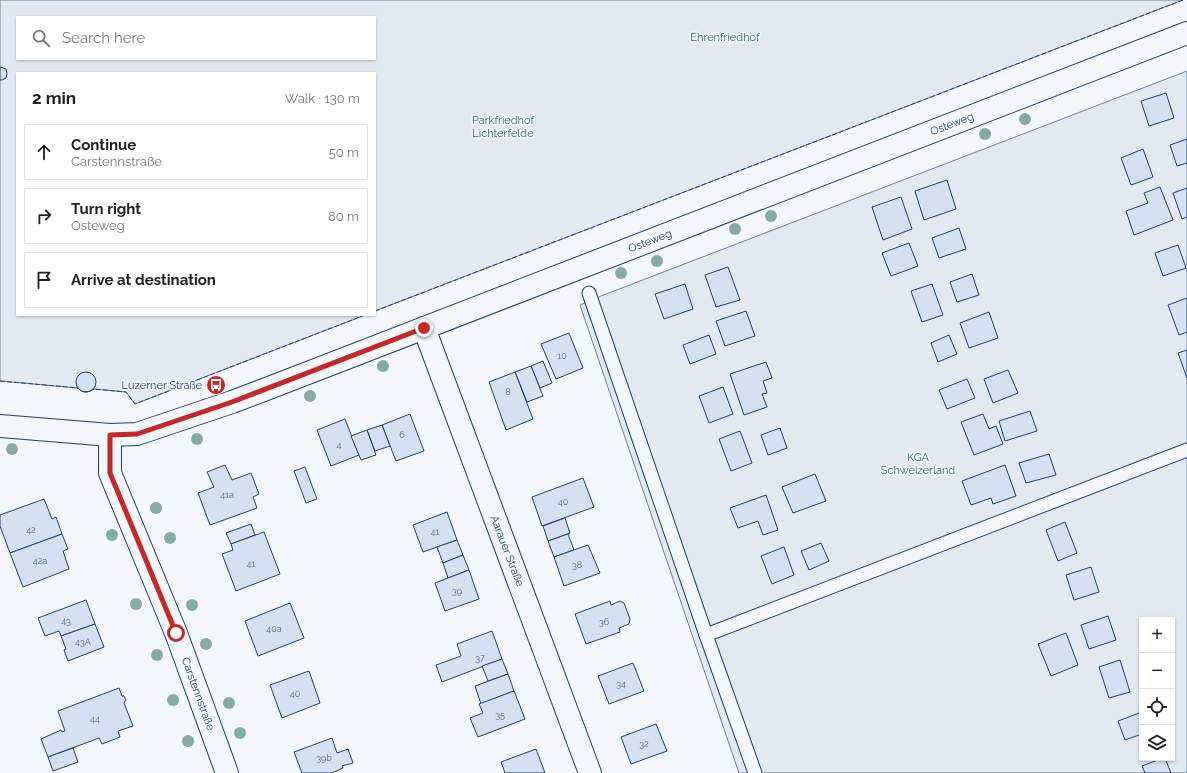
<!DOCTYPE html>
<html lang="en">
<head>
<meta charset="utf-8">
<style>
	:root { --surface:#fff; --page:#f2f2f2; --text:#202124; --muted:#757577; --line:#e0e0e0 }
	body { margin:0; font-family:Raleway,sans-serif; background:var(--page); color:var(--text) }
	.controls { position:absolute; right:12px; bottom:12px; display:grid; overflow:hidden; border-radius:0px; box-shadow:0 1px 3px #0004 }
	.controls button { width:36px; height:36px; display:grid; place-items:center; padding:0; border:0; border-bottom:1px solid var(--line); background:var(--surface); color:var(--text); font:20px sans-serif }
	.stop { position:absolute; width:12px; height:12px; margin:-9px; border:3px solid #c62828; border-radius:50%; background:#fff }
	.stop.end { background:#c62828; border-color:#fff; box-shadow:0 1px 4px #0008 }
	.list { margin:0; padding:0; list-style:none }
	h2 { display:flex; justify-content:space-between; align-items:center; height:52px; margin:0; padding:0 16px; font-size:17px }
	h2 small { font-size:13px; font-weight:400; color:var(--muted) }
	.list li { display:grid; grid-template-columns:26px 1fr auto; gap:12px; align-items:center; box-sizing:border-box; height:56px; margin:0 8px 8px; padding:0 8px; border:1px solid var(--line); border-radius:0px }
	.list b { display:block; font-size:15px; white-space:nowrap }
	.list p { margin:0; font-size:13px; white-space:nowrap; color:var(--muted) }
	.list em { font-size:13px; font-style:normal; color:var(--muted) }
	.icon { flex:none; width:22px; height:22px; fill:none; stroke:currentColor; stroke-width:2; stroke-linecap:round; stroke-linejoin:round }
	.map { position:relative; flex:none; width:1187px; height:773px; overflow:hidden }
	.search { position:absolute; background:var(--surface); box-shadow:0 1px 3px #0004; left:16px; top:16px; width:360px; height:44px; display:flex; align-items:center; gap:10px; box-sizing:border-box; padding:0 14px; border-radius:0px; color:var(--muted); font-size:15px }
	.panel { position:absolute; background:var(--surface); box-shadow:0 1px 3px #0004; left:16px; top:72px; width:360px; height:244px; border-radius:0px }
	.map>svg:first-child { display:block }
	.green { fill:#e3e9f0; stroke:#687fa3; fill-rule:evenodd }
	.building { fill:#d5e0f0; stroke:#1d3f73 }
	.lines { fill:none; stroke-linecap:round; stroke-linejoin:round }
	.service-casing { stroke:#1d3f73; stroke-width:15 }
	.minor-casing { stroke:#1d3f73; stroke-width:24 }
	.tertiary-casing { stroke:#1d3f73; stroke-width:24 }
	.service { stroke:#f4f7fb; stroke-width:13 }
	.minor { stroke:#f4f7fb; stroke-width:22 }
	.tertiary { stroke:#f4f7fb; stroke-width:22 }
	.fence { stroke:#1d3f73; stroke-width:1; stroke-dasharray:5 2; stroke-linecap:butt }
	.tree { fill:#86aba6 }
	.route { stroke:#c62828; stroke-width:5 }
	.labels { text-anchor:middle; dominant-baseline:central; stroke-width:3; stroke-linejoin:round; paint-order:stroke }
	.number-label { font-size:9px; fill:#4b6792 }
	.park-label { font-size:11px; fill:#2c6c60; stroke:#f4f7fb }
	.street-label { font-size:11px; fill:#1d3f73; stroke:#f4f7fb }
	.poi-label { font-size:11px; fill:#1d3f73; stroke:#f4f7fb; text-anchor:end }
</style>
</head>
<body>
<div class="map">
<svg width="1187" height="773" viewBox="0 0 1187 773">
	<rect width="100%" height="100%" fill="#f4f7fb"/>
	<g class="green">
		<path d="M0,0H1183L375,311V73H17V315H365L135,404L126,392L94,389C88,393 82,393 78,388L0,381ZM17,17H375V59H17Z"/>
		<path d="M1187,71V773H739L580,305L601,296ZM1142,620H1172V758H1142Z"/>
	</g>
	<g class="building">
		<polygon points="0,67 6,69 7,74 6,78 2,80 0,80"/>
		<polygon points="1166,93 1174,118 1149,126 1141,101"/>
		<polygon points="1187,139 1187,163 1177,166 1170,145"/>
		<polygon points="1143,149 1153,177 1131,185 1121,158"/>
		<polygon points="947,180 956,209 924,220 915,191"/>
		<polygon points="1160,187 1173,220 1134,235 1126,211 1148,203 1144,193"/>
		<polygon points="1187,188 1187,217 1182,219 1173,193"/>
		<polygon points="901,197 912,229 883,240 872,207"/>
		<polygon points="959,228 966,249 939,258 932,238"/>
		<polygon points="909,243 918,266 891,276 882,253"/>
		<polygon points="1178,245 1186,268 1163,276 1155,253"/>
		<polygon points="728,267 740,300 716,307 705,275"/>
		<polygon points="972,274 979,295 957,302 950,282"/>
		<polygon points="685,284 693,309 664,319 655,294"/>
		<polygon points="932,284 943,315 922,322 911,291"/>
		<polygon points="1187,298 1187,332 1179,335 1168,305"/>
		<polygon points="746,311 755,336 725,346 716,321"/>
		<polygon points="989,312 998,338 969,348 960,323"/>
		<polygon points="569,333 583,368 556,379 541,344"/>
		<polygon points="709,335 716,354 690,364 683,345"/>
		<polygon points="949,335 957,354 938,362 931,343"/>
		<polygon points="1187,350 1187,378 1178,353"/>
		<polygon points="543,361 552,383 540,388 531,366"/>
		<polygon points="766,362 772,378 763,381 767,393 762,394 767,407 744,415 730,374"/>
		<polygon points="531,366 543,396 527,402 515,372"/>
		<polygon points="1008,370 1018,393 993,403 984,379"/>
		<circle cx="86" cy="382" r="10"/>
		<polygon points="515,372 533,419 506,430 489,382"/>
		<polygon points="967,379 975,398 947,409 939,390"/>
		<polygon points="723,387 733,414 709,423 699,396"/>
		<polygon points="1030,411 1037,431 1005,441 999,421"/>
		<polygon points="410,414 424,451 396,461 382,425"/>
		<polygon points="983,414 989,429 996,426 1003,444 974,455 961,422"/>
		<polygon points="345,419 359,455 331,466 317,430"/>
		<polygon points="382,425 390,446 375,451 367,430"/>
		<polygon points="780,428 787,448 768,455 761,435"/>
		<polygon points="367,430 376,455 361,460 351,436"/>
		<polygon points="740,431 752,463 731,471 719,439"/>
		<polygon points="1049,454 1056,475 1026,483 1019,463"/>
		<polygon points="225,465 232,480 251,473 259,494 253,497 257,508 210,525 198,493 214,487 207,472"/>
		<polygon points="1005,465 1016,496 993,504 991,498 971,505 962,481"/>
		<polygon points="305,467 317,499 306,503 294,471"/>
		<polygon points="815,474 826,501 793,513 782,487"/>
		<polygon points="583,478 594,507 542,526 532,497"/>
		<polygon points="766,495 778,530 763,535 758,521 738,528 730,508"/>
		<polygon points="44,499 52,519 56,517 62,534 10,553 0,526 0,515"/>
		<polygon points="447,512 457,540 423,552 413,525"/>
		<polygon points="565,518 570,533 548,541 543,526"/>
		<polygon points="1065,522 1077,553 1058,561 1046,530"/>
		<polygon points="251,524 255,535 231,544 226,533"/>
		<polygon points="264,532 280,574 236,591 222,554 233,550 231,544"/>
		<polygon points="62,534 68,549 63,551 69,569 23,587 10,553"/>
		<polygon points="568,534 574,550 554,557 548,541"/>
		<polygon points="457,540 463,555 443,563 437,547"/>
		<polygon points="821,543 829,561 809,570 801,551"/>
		<polygon points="588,545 600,573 564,586 554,557"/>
		<polygon points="784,547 794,575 772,584 761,556"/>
		<polygon points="463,555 469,570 448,578 443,563"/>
		<polygon points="1091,567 1099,592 1074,600 1066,575"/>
		<polygon points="469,570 479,599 445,611 435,583"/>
		<polygon points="86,600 95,624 61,636 59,631 45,636 38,618"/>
		<polygon points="610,601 611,605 620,601 624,603 630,619 629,624 619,628 620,632 586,644 575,614"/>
		<polygon points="290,603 304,638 258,656 245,621"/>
		<polygon points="1108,616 1116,640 1089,649 1081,625"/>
		<polygon points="95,624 104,647 68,661 64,650 66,649 61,636"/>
		<polygon points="492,631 502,659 442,682 436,665 461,656 457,644"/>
		<polygon points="1066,633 1078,665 1051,676 1038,644"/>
		<polygon points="502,659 508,674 488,681 482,666"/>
		<polygon points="1120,660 1130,692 1109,698 1099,667"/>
		<polygon points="633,663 644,691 609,704 598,676"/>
		<polygon points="309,671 320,703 282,718 270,685"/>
		<polygon points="508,674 514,691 481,704 475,686"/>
		<polygon points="119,688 122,696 124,696 126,700 124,703 133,726 118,731 120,737 102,744 99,738 48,757 41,739 61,730 62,732 65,731 58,711"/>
		<polygon points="514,691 525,719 478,737 470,718 483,713 479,704"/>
		<polygon points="1142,712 1142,734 1125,740 1118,721"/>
		<polygon points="656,724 667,751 631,764 621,737"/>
		<polygon points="332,738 337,753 348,749 353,763 342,766 343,768 332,773 302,773 294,752"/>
		<polygon points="73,748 78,762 53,771 48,757"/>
		<polygon points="536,749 545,773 505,773 501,762"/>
		<polygon points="1163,758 1165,758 1171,773 1145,773 1142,766"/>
	</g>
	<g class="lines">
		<g class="service-casing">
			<g id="service">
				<polyline points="589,293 706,635 755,773"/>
				<polyline points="706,635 1187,450"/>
			</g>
		</g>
		<g class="minor-casing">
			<polyline id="minor" points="424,328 590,773"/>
		</g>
		<g class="tertiary-casing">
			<g id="tertiary">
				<polyline points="0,426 110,435 137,434 232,402 269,388 1187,33"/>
				<polyline points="110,435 110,473 176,633 227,773"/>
			</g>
		</g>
		<use href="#service" class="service"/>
		<use href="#minor" class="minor"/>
		<use href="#tertiary" class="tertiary"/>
		<g class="fence">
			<polyline points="375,311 1183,0"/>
			<path d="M0,381L78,388C82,393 88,393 93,389L126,392L135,404L365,315"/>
		</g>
	</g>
	<g class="tree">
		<circle cx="1025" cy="119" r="6"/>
		<circle cx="985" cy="134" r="6"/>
		<circle cx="771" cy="216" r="6"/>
		<circle cx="735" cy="229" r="6"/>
		<circle cx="657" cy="261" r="6"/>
		<circle cx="621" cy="273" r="6"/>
		<circle cx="383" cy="366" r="6"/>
		<circle cx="310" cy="396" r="6"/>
		<circle cx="197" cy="439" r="6"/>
		<circle cx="12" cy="449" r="6"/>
		<circle cx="156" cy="508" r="6"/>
		<circle cx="112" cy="535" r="6"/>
		<circle cx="170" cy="538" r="6"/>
		<circle cx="136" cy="604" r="6"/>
		<circle cx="192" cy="605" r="6"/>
		<circle cx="206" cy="644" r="6"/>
		<circle cx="157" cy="655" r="6"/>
		<circle cx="173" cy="700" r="6"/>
		<circle cx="229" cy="703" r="6"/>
		<circle cx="240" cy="733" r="6"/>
		<circle cx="188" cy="741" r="6"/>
	</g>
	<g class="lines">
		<polyline class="route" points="176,633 110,473 110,435 137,434 232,402 424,328"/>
	</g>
	<defs>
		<g id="bus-disc" transform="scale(1)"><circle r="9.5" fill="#c62828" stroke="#f4f7fb"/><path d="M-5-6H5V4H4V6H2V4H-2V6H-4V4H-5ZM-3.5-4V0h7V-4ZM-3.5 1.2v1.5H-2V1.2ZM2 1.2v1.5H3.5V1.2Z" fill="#fff"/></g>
	</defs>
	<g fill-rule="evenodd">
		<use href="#bus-disc" x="216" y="385"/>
	</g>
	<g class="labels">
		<g class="number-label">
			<text x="562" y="356">10</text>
			<text x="508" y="392">8</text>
			<text x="402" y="435">6</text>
			<text x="339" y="445">4</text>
			<text x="227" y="495">41a</text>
			<text x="563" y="502">40</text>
			<text x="31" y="530">42</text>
			<text x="435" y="532">41</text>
			<text x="40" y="561">42a</text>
			<text x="251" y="564">41</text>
			<text x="577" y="565">38</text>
			<text x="457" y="591">39</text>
			<text x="66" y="621">43</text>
			<text x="604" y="622">36</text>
			<text x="274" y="629">40a</text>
			<text x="83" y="642">43A</text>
			<text x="480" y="658">37</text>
			<text x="621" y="684">34</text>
			<text x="295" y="694">40</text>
			<text x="500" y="715">35</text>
			<text x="95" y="719">44</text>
			<text x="644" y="744">32</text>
			<text x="324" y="758">39b</text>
		</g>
		<g class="park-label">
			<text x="725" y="37">Ehrenfriedhof</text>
			<text x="503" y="120">Parkfriedhof<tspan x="503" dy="13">Lichterfelde</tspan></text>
			<text x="918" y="457">KGA<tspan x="918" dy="13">Schweizerland</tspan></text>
		</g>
		<g class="street-label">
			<text transform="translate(952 124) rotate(-21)">Osteweg</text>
			<text transform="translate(650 241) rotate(-21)">Osteweg</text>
			<text transform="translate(507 551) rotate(69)">Aarauer Straße</text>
			<text transform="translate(198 694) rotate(70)">Carstennstraße</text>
		</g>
		<g class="poi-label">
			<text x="202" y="385">Luzerner Straße</text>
		</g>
	</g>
</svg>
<div class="controls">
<button>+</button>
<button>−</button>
<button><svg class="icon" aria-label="locate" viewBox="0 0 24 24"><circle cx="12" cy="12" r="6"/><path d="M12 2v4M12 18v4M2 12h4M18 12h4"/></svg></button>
<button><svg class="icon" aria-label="layers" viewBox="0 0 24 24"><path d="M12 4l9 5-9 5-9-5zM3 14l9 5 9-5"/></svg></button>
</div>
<div class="stop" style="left:176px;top:633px"></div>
<div class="stop end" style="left:424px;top:328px"></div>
<div class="search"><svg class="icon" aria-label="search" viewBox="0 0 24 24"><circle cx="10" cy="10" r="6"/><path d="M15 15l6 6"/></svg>Search here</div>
<section class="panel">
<h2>2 min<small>Walk · 130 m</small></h2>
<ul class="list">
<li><svg class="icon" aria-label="ahead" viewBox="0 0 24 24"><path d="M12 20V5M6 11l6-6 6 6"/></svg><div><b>Continue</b><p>Carstennstraße</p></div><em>50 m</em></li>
<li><svg class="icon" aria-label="right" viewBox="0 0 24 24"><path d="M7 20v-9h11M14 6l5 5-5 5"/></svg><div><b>Turn right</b><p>Osteweg</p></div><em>80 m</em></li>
<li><svg class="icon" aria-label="arrive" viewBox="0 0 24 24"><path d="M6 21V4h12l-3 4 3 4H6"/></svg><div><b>Arrive at destination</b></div></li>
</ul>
</section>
</div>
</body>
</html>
